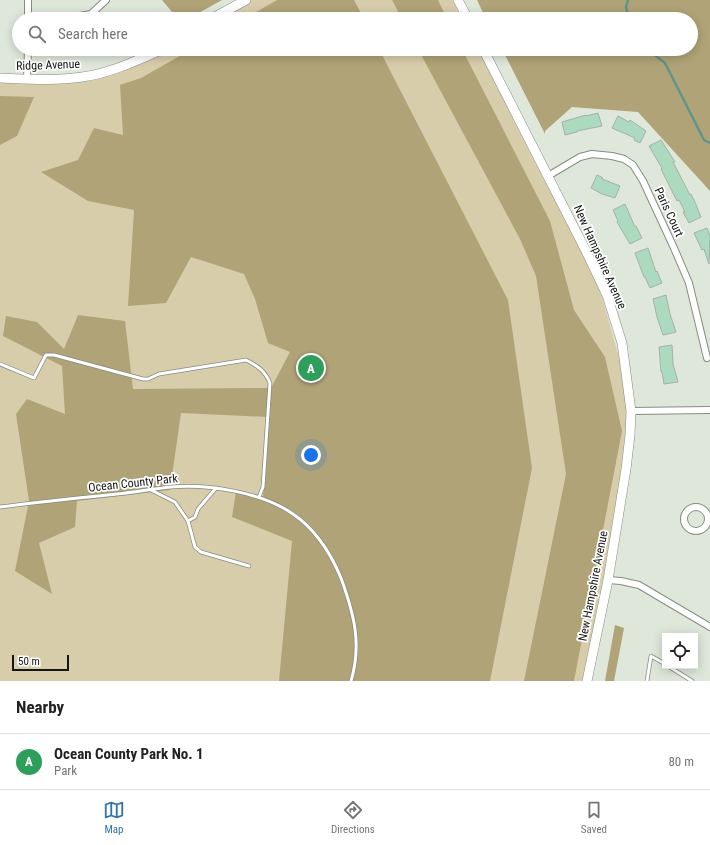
<!DOCTYPE html>
<html lang="en">
<head>
<meta charset="utf-8">
<style>
	:root { --surface:#fff; --page:#f2f2f2; --text:#222; --muted:#767676; --line:#e0e0e0; --accent:#3174aa }
	body { margin:0; font-family:"Roboto Condensed",sans-serif; background:var(--page); color:var(--text) }
	.controls { position:absolute; right:12px; bottom:12px; display:grid; overflow:hidden; border-radius:0px; box-shadow:0 2px 10px #0003 }
	.controls button { width:36px; height:36px; display:grid; place-items:center; padding:0; border:0; border-bottom:1px solid var(--line); background:var(--surface); color:var(--text); font:20px sans-serif }
	.scale { position:absolute; left:12px; bottom:10px; width:57px; box-sizing:border-box; padding-left:4px; border:2px solid #131612; border-top:0; font-size:11px; line-height:14px; white-space:nowrap; color:#131612; -webkit-text-stroke:3px #fff; paint-order:stroke }
	.you { position:absolute; left:311px; top:455px; width:14px; height:14px; margin:-10px; border:3px solid #fff; border-radius:50%; background:#1a73e8; box-shadow:0 0 0 6px #1a73e833 }
	.badge { display:grid; place-items:center; width:26px; height:26px; border-radius:50%; background:var(--accent); color:#fff; font-size:13px; font-weight:700 }
	.pin { position:absolute; translate:-50% -50%; border:2px solid #fff; box-shadow:0 1px 4px #0006 }
	.list { margin:0; padding:0; list-style:none }
	h2 { display:flex; justify-content:space-between; align-items:center; height:52px; margin:0; padding:0 16px; font-size:17px }
	h2 small { font-size:13px; font-weight:400; color:var(--muted) }
	.list li { display:grid; grid-template-columns:26px 1fr auto; gap:12px; align-items:center; box-sizing:border-box; height:56px; padding:0 16px; border-top:1px solid var(--line) }
	.list b { display:block; font-size:15px; white-space:nowrap }
	.list p { margin:0; font-size:13px; white-space:nowrap; color:var(--muted) }
	.list em { font-size:13px; font-style:normal; color:var(--muted) }
	.icon { flex:none; width:22px; height:22px; fill:none; stroke:currentColor; stroke-width:2; stroke-linecap:round; stroke-linejoin:round }
	.map { position:relative; flex:none; width:710px; height:681px; overflow:hidden }
	.search { position:absolute; background:var(--surface); box-shadow:0 2px 10px #0003; left:12px; right:12px; top:12px; height:44px; display:flex; align-items:center; gap:10px; box-sizing:border-box; padding:0 14px; border-radius:22px; color:var(--muted); font-size:15px }
	.sheet { height:108px; background:var(--surface) }
	nav { display:flex; justify-content:space-around; align-items:center; box-sizing:border-box; height:56px; border-top:1px solid var(--line); background:var(--surface); font-size:11px; color:var(--muted) }
	nav a { display:grid; justify-items:center; gap:2px }
	nav .on { color:var(--accent) }
	.map>svg:first-child { display:block }
	.green { fill:#d8cdab }
	.forest { fill:#b0a377 }
	.lines { fill:none; stroke-linecap:round; stroke-linejoin:round }
	.stream { stroke:#5e968b; stroke-width:2.5 }
	.building { fill:#acdabe; stroke:#a4b1a9 }
	.lane-casing { stroke:#858d82; stroke-width:4.5 }
	.street-casing { stroke:#858d82; stroke-width:8 }
	.secondary-casing { stroke:#858d82; stroke-width:10 }
	.lane { stroke:#fff; stroke-width:3 }
	.street { stroke:#fff; stroke-width:6 }
	.secondary { stroke:#fff; stroke-width:9 }
	.labels { text-anchor:middle; dominant-baseline:central; stroke-width:3.5; stroke-linejoin:round; paint-order:stroke }
	.street-label { font-size:12px; fill:#131612; stroke:#fff }
</style>
</head>
<body>
<div class="map">
<svg width="710" height="681" viewBox="0 0 710 681">
	<rect width="100%" height="100%" fill="#dee7da"/>
	<g class="green">
		<polygon points="248,0 452,0 462,19 211,19"/>
		<polygon points="163,49 478,49 543,178 583,252 602,297 629,393 630,435 587,681 0,681 0,78 83,77"/>
	</g>
	<g class="forest">
		<polygon points="162,0 222,0 188,19 178,19"/>
		<polygon points="277,0 354,0 364,19 244,19"/>
		<polygon points="392,0 438,0 447,19 402,19"/>
		<polygon points="477,0 710,0 710,191 638,112 572,107 545,131 545,134 502,49 691,49 691,19 486,19"/>
		<polygon points="192,49 379,49 508,300 532,468 490,681 279,681 292,541 232,517 236,492 263,498 268,417 181,413 170,490 77,501 75,527 39,543 52,594 15,571 29,501 16,414 27,399 65,414 62,366 3,336 6,316 37,322 64,349 78,315 125,321 133,389 271,388 290,352 268,343 255,299 244,274 191,257 166,303 128,306 134,210 88,201 41,172 78,160 94,128 123,135 120,85 141,78"/>
		<polygon points="418,49 462,49 550,221 574,310 605,357 622,431 574,681 524,681 566,474 536,276 520,239"/>
		<polygon points="0,96 34,97 17,136 0,145"/>
		<polygon points="615,625 624,628 614,681 605,681"/>
	</g>
	<g class="lines">
		<g class="stream">
			<polyline points="628,0 626,7 629,19"/>
			<polyline points="647,49 665,63 704,140 710,143"/>
		</g>
	</g>
	<g class="building">
		<polygon points="598,113 602,126 577,131 577,132 565,135 562,122 586,115 586,116"/>
		<polygon points="618,116 629,122 630,120 646,131 640,143 634,140 635,138 612,128"/>
		<polygon points="661,140 675,162 673,162 690,195 691,194 694,200 701,217 689,223 683,212 685,212 679,200 677,201 661,169 662,168 649,146"/>
		<polygon points="597,175 603,178 602,179 620,186 615,198 602,194 591,188"/>
		<polygon points="625,204 635,227 636,226 642,238 630,244 617,222 618,221 613,210"/>
		<polygon points="707,228 710,236 709,264 704,249 702,250 694,233"/>
		<polygon points="648,248 656,272 657,271 662,283 650,288 645,277 644,277 635,253"/>
		<polygon points="666,295 670,314 676,332 663,335 657,317 653,299"/>
		<polygon points="672,345 673,364 678,382 664,384 662,372 661,372 659,347"/>
	</g>
	<g class="lines">
		<g class="lane-casing">
			<g id="lane">
				<path d="M0,364L34,378L46,355H54L143,379H148L159,374L246,360C258,366 265,371 270,383L263,487L259,497"/>
				<polyline points="151,490 175,502 188,521 195,517 198,509 216,488"/>
				<path d="M0,507C39,502 78,498 117,494C135,492 153,489 171,487C208,484 262,492 293,514C315,529 331,554 341,578C354,614 362,644 351,681"/>
				<polyline points="188,521 195,547 201,552 249,566"/>
				<polyline points="668,666 692,681"/>
				<polyline points="647,681 651,656 665,664"/>
			</g>
		</g>
		<g class="street-casing">
			<g id="street">
				<polyline points="28,0 28,19"/>
				<polyline points="62,19 91,14 106,0"/>
				<polyline points="27,79 28,49"/>
				<polyline points="548,176 580,157 592,154 612,156 624,159 633,165 643,181 674,248 689,283 707,358"/>
				<polyline points="631,411 710,410"/>
				<circle cx="696" cy="519" r="12"/>
				<polyline points="608,580 621,581 639,585 710,627"/>
			</g>
		</g>
		<g class="secondary-casing">
			<g id="secondary">
				<polyline points="458,0 468,19"/>
				<polyline points="211,19 246,0"/>
				<polyline points="483,49 586,251 607,295 622,343 631,411 630,435 626,469 608,580 587,681"/>
				<path d="M0,78C27,79 55,81 82,77C111,73 138,60 163,49"/>
			</g>
		</g>
		<use href="#lane" class="lane"/>
		<use href="#street" class="street"/>
		<use href="#secondary" class="secondary"/>
	</g>
	<g class="labels">
		<g class="street-label">
			<text transform="translate(48 65) rotate(-2)">Ridge Avenue</text>
			<text transform="translate(669 212) rotate(65)">Paris Court</text>
			<text transform="translate(600 257) rotate(66)">New Hampshire Avenue</text>
			<text transform="translate(133 483) rotate(-6)">Ocean County Park</text>
			<text transform="translate(593 586) rotate(-79)">New Hampshire Avenue</text>
		</g>
	</g>
</svg>
<div class="controls">
<button><svg class="icon" aria-label="locate" viewBox="0 0 24 24"><circle cx="12" cy="12" r="6"/><path d="M12 2v4M12 18v4M2 12h4M18 12h4"/></svg></button>
</div>
<div class="scale">50 m</div>
<div class="you"></div>
<div class="pin badge" style="left:311px;top:368px;background:#2e9e5b">A</div>
<div class="search"><svg class="icon" aria-label="search" viewBox="0 0 24 24"><circle cx="10" cy="10" r="6"/><path d="M15 15l6 6"/></svg>Search here</div>
</div>
<section class="sheet">
<h2>Nearby<small></small></h2>
<ul class="list">
<li><span class="badge" style="background:#2e9e5b">A</span><div><b>Ocean County Park No. 1</b><p>Park</p></div><em>80 m</em></li>
</ul>
</section>
<nav>
<a class="on"><svg class="icon" aria-label="map" viewBox="0 0 24 24"><path d="M3 6l6-2 6 2 6-2v14l-6 2-6-2-6 2zM9 4v14M15 6v14"/></svg>Map</a>
<a><svg class="icon" aria-label="directions" viewBox="0 0 24 24"><path d="M12 3l9 9-9 9-9-9zM9 14v-3h6M13 9l2 2-2 2"/></svg>Directions</a>
<a><svg class="icon" aria-label="saved" viewBox="0 0 24 24"><path d="M7 4h10v16l-5-4-5 4z"/></svg>Saved</a>
</nav>
</body>
</html>
